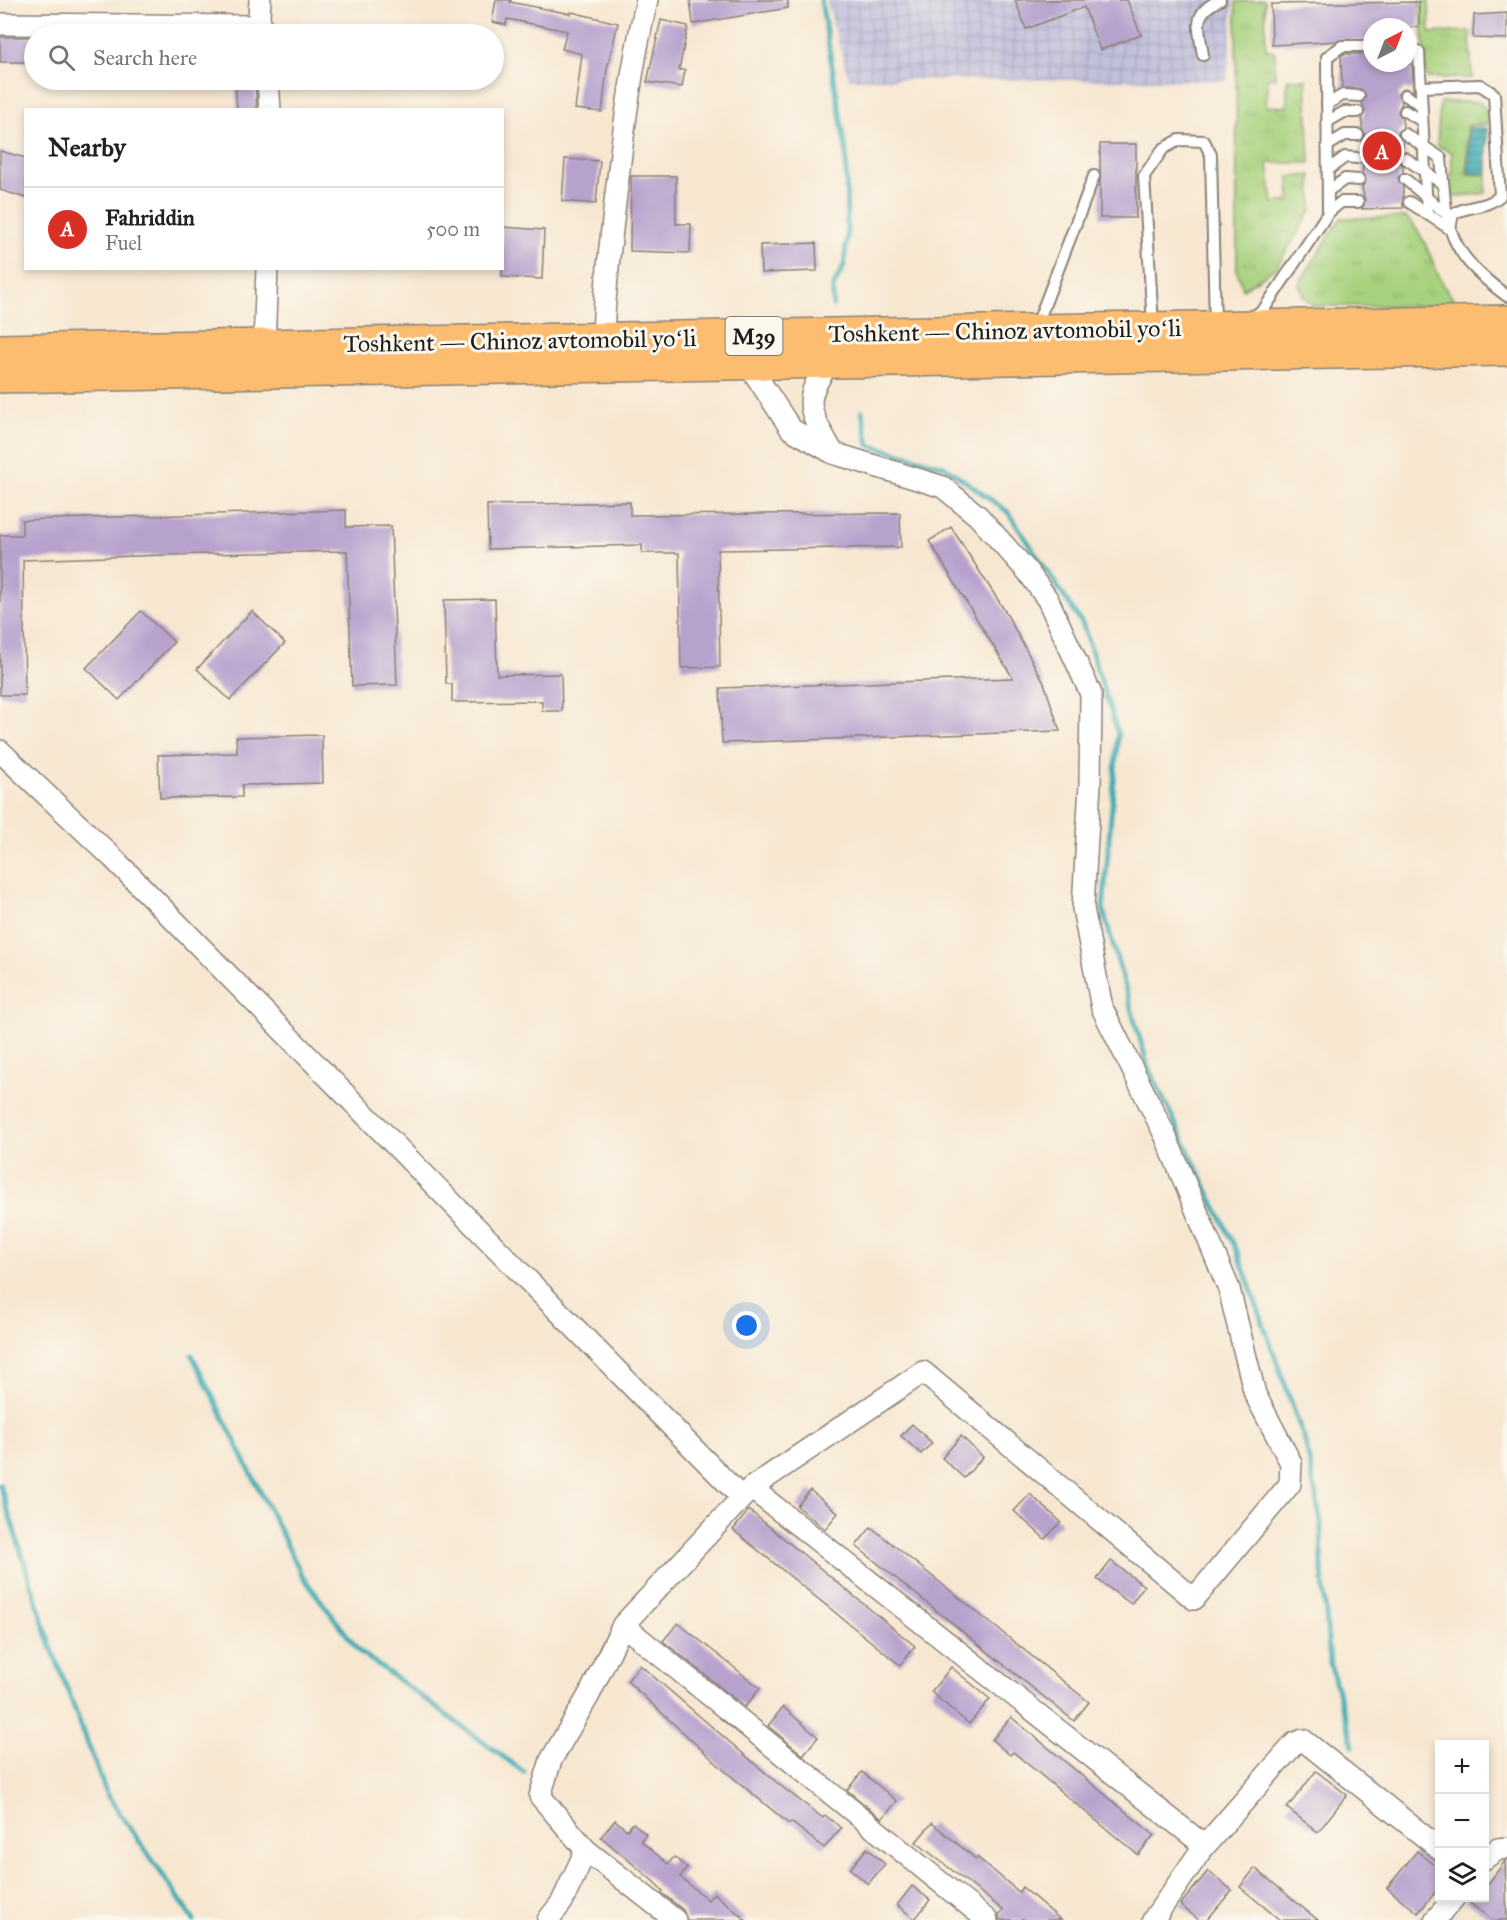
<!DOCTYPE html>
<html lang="en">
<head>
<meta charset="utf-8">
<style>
	:root { --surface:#fff; --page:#f6f6f6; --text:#202124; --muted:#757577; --line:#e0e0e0; --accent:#d93025 }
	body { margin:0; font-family:"IM FELL Great Primer",serif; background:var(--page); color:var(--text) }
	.controls { position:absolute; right:18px; bottom:18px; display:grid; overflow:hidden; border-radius:0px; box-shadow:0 3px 9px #0003 }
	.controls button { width:54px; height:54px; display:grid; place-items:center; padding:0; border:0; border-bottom:2px solid var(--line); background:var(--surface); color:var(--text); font:30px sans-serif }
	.compass { position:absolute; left:1363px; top:18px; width:54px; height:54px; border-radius:50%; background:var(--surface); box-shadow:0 3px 9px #0003; rotate:42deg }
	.you { position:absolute; left:747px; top:1326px; width:21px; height:21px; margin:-15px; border:4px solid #fff; border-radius:50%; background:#1a73e8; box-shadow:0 0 0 9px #1a73e833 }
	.badge { display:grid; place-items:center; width:39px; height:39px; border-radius:50%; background:var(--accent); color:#fff; font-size:20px; font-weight:700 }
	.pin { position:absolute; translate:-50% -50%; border:3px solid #fff; box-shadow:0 2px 6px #0006 }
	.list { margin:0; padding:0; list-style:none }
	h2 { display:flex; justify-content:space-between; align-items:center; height:78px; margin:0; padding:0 24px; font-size:26px }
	h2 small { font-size:20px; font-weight:400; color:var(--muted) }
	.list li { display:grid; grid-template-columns:39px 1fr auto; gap:18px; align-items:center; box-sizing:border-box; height:84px; padding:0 24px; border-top:2px solid var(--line) }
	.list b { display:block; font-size:22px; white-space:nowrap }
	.list p { margin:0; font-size:20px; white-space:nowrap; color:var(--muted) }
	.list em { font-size:20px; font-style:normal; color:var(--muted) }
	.icon { flex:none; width:33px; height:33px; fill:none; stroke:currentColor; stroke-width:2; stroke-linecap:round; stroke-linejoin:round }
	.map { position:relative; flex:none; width:1507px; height:1920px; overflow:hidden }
	.search { position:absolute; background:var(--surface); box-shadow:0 3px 9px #0003; left:24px; top:24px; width:480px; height:66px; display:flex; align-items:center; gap:15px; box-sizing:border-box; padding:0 21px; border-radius:33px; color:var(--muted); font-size:22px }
	.panel { position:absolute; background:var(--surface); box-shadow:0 3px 9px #0003; left:24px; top:108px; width:480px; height:162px; border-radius:0px }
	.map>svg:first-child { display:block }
	.industrial { fill:url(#industrial-grid) }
	.grass { fill:url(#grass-tufts); stroke:#62764c; stroke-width:1.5 }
	.water { fill:url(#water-rules); stroke:#2b6468; stroke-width:1.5 }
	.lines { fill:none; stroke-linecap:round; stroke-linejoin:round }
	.stream { stroke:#3aacb3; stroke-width:5 }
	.building { fill:#b7a2ce }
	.lane-casing { stroke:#8a8276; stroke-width:14 }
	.street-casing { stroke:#8a8276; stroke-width:24 }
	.highway-casing { stroke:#8a8276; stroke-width:36 }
	.lane { stroke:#fff; stroke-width:10 }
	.street { stroke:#fff; stroke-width:21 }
	.highway { stroke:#fcbd6f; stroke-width:33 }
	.labels { text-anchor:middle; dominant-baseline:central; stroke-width:6; stroke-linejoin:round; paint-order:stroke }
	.shield { fill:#fbf7ec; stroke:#5f5e5a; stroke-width:1.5 }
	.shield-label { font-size:22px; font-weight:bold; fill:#1c1c1c }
	.street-label { font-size:24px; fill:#1c1c1c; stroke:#fbf7ec }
</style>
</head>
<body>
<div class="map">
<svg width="1507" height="1920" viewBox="0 0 1507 1920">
	<defs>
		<pattern id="industrial-grid" width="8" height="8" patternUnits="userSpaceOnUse" patternTransform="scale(1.5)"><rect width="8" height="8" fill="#c2c1dc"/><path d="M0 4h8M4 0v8" fill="none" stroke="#a6a5bc"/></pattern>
		<pattern id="grass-tufts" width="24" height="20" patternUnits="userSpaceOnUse" patternTransform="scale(1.5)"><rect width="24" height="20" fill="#a7d17d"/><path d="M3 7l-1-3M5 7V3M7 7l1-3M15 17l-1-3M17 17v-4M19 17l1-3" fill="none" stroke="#8fb36b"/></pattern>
		<pattern id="water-rules" width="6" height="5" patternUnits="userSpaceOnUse" patternTransform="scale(1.5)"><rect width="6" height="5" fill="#3aacb3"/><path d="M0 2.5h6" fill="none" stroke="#308b91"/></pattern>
	</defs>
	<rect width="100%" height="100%" fill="#fbf7ec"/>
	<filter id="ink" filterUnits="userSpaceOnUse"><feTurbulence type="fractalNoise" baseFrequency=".0167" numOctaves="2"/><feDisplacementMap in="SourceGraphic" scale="12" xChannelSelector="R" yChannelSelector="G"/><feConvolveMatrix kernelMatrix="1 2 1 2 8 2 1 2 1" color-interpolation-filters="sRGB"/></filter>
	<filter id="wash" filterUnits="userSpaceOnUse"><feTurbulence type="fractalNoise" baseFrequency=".008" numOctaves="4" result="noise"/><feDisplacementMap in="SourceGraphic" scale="24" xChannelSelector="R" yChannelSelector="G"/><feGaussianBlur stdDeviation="1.35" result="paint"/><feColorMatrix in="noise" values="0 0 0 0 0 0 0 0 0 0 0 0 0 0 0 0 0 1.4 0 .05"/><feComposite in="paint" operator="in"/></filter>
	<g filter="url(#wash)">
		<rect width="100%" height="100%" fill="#f7e7d1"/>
		<polygon class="industrial" points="826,0 1234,0 1227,81 849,79"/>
		<g class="grass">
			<polygon points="1265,0 1266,49 1275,51 1275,78 1268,77 1266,106 1287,107 1287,79 1306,79 1310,163 1268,163 1273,203 1290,201 1289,177 1311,175 1312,209 1276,268 1243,289 1237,271 1236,2"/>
			<polygon points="1429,1 1430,33 1470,31 1472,78 1427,78 1420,2"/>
			<polygon points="1440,102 1479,102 1487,110 1488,124 1467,126 1467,174 1487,175 1486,193 1452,197 1452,153 1437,145"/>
			<path d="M1406,217C1433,241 1433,284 1461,306H1314L1303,296L1299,283L1341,218Z"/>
		</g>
		<rect class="water" x="1469" y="128" width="18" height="45"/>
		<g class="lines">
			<g class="stream">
				<polyline points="821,0 846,151 847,236 844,266 833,287 833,305"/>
				<polyline points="862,411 869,445 944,466 1008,512 1083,625 1118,734 1103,910 1148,1067 1238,1253 1306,1444 1321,1523 1322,1569 1330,1663 1353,1746"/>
				<polyline points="192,1355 303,1577 359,1651 524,1772"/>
				<polyline points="0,1485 48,1638 107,1795 194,1920"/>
			</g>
		</g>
		<g id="blocks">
			<g class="building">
				<polygon points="496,0 511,0 510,2 571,14 571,12 618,23 607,69 602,112 575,109 582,54 562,49 567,31 507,19 506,25 492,22"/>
				<polygon points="690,0 788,0 788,8 693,24"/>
				<polygon points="1015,0 1127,0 1141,35 1100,50 1084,7 1026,29"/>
				<polygon points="1419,2 1419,27 1372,27 1372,39 1272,45 1271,4"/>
				<polygon points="1507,13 1507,39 1473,38 1474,15"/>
				<polygon points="661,20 688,26 679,70 685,70 682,87 647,82"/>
				<rect x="0" y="37" width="34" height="25"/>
				<polygon points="1344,54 1372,54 1372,64 1412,64 1413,91 1405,88 1398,94 1402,102 1398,112 1402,118 1403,127 1398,134 1403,141 1403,151 1398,158 1403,166 1403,172 1398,178 1403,187 1403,208 1362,209 1365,201 1362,187 1366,180 1362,173 1364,158 1362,141 1365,134 1362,129 1362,118 1365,111 1362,103 1366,96 1360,89 1342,88 1341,56"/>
				<polygon points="235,80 255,80 257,110 237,110"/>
				<rect x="1100" y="144" width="36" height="74"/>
				<polygon points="0,151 26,158 26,198 0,190"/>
				<polygon points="565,159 600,161 596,204 562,201"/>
				<polygon points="631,176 676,176 676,224 691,224 690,253 630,251"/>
				<polygon points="502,227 544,230 542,279 502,277"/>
				<polygon points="816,243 817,271 761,273 760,245"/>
				<polygon points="630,502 630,515 900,513 901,547 718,550 720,667 681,668 679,553 642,553 642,545 488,549 487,505"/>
				<polygon points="346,510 346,527 391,526 397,685 352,686 347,551 165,555 23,560 25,695 0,695 0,535 22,535 22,520"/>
				<polygon points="951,527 1005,611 1044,683 1060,731 722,743 720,688 1013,678 929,541"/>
				<polygon points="495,599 497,675 561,674 562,711 542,711 542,701 452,702 452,684 446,684 444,600"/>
				<polygon points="141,611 174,642 119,700 86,668"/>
				<polygon points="252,611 285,643 230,700 197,669"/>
				<polygon points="322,735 323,783 242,785 242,797 160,798 158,755 237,753 236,737"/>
				<polygon points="912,1424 932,1443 921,1454 901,1436"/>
				<polygon points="961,1436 983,1457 964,1478 942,1458"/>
				<polygon points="810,1490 838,1513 825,1529 797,1506"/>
				<polygon points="1030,1494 1061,1522 1045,1539 1014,1511"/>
				<polygon points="749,1510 915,1646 900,1665 733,1530"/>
				<polygon points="871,1527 1089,1702 1074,1721 856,1546"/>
				<polygon points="1111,1561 1144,1586 1131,1604 1097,1579"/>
				<polygon points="678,1623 760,1688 745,1707 663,1641"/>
				<polygon points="640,1665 781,1786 823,1818 825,1815 841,1828 824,1848 791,1822 789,1824 725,1771 627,1681"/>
				<polygon points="951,1667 990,1699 969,1724 931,1692"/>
				<polygon points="783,1707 818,1737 803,1755 768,1726"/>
				<polygon points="1011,1717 1154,1835 1138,1855 1013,1752 1010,1755 992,1740"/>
				<polygon points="1316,1771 1347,1795 1318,1832 1287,1808"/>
				<polygon points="862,1772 897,1801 882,1819 847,1790"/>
				<polygon points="615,1820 627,1830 633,1823 646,1834 641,1841 668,1864 674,1857 687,1868 680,1877 708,1900 714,1893 746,1920 687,1920 683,1910 662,1893 663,1891 653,1881 601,1837"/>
				<polygon points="932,1823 976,1859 977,1857 1019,1892 1022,1887 1061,1920 999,1920 999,1915 1003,1910 916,1842"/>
				<polygon points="867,1848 885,1864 868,1884 850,1869"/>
				<polygon points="1417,1851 1440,1869 1440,1887 1418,1913 1387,1888"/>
				<polygon points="1505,1861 1507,1920 1492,1920 1466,1900 1466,1898 1485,1898 1485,1888"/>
				<polygon points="1255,1868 1302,1907 1318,1920 1280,1920 1240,1887"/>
				<polygon points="1208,1871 1232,1890 1207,1920 1199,1920 1180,1905"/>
				<polygon points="912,1886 930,1900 915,1919 897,1905"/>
			</g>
		</g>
	</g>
	<g filter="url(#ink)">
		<use href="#blocks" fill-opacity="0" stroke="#8a8276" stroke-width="1.5"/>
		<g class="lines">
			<g class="lane-casing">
				<g id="lane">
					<polyline points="1408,46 1419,52 1427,213"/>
					<path d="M1203,55C1199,28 1191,13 1220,0"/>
					<polyline points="1405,95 1421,105"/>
					<polyline points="1327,104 1343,95 1359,96"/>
					<polyline points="1405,111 1422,121"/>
					<polyline points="1327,122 1344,112 1358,112"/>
					<path d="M1405,134L1441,158C1447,230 1446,251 1507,296"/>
					<polyline points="1327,146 1345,135 1358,135"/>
					<polyline points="1405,158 1443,184"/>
					<polyline points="1328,170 1345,157 1357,158"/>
					<polyline points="1405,179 1445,213"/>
					<polyline points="1328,191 1345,179 1359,180"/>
					<path d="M1409,202L1450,229L1453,214C1471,204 1485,209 1500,196L1494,94L1480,85L1421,87"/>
					<polyline points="1328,213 1341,202 1358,202"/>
					<polyline points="1251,318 1264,309 1328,213 1327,57 1342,46 1372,46"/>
					<polyline points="1153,325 1144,176 1163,149 1179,140 1204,141 1211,155 1215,324"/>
					<polyline points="1036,327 1094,176"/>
				</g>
			</g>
			<g class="street-casing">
				<g id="street">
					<polyline points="260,0 259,17 262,34"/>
					<polyline points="0,24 261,26"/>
					<polyline points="268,80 270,110"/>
					<path d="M603,339C604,294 610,248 615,203C623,135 631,67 647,0"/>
					<polyline points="264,346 267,268"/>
					<path d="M831,361C799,402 810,411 833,453"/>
					<polyline points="0,751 112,857 741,1497"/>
					<polyline points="751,1488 1200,1842 1202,1849"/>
					<polyline points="623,1625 987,1920"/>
					<polyline points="586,1850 675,1920"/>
					<polyline points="1484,1859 1498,1849 1507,1848"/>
					<polyline points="548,1920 562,1902 586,1850 540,1796 551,1760 589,1695 623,1625 751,1488 923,1372 1194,1599 1290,1484 1291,1463 1255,1394 1229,1289 1165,1135 1102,1008 1083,908 1090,785 1091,694 1048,600 1028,572 978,516 943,487 833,453 791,429 747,362"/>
					<polyline points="1153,1920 1202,1849 1295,1743 1303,1740 1440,1849"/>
					<polyline points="1435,1920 1454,1898"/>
				</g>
			</g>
			<g class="highway-casing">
				<g id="highway">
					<polyline points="0,351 1507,322"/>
					<polyline points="0,376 1507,349"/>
				</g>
			</g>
			<use href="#lane" class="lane"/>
			<use href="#street" class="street"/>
			<use href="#highway" class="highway"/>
		</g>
	</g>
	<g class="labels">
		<rect class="shield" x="725.5" y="317" width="57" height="38" rx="4.5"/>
		<g class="shield-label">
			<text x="754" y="336">M39</text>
		</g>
		<g class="street-label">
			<text transform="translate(1005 331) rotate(-1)">Toshkent — Chinoz avtomobil yoʻli</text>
			<text transform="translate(520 341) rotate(-1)">Toshkent — Chinoz avtomobil yoʻli</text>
		</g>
	</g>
</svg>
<div class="controls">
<button>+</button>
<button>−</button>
<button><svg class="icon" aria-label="layers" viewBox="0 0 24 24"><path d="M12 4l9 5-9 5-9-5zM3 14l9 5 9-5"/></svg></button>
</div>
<svg class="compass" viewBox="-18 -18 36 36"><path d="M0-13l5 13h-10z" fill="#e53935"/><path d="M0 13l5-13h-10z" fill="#757577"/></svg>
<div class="you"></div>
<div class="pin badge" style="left:1382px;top:151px">A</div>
<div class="search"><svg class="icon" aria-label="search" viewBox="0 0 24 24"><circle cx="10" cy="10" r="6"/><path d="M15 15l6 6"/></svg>Search here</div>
<section class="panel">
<h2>Nearby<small></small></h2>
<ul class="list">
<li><span class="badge">A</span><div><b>Fahriddin</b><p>Fuel</p></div><em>500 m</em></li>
</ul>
</section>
</div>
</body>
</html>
